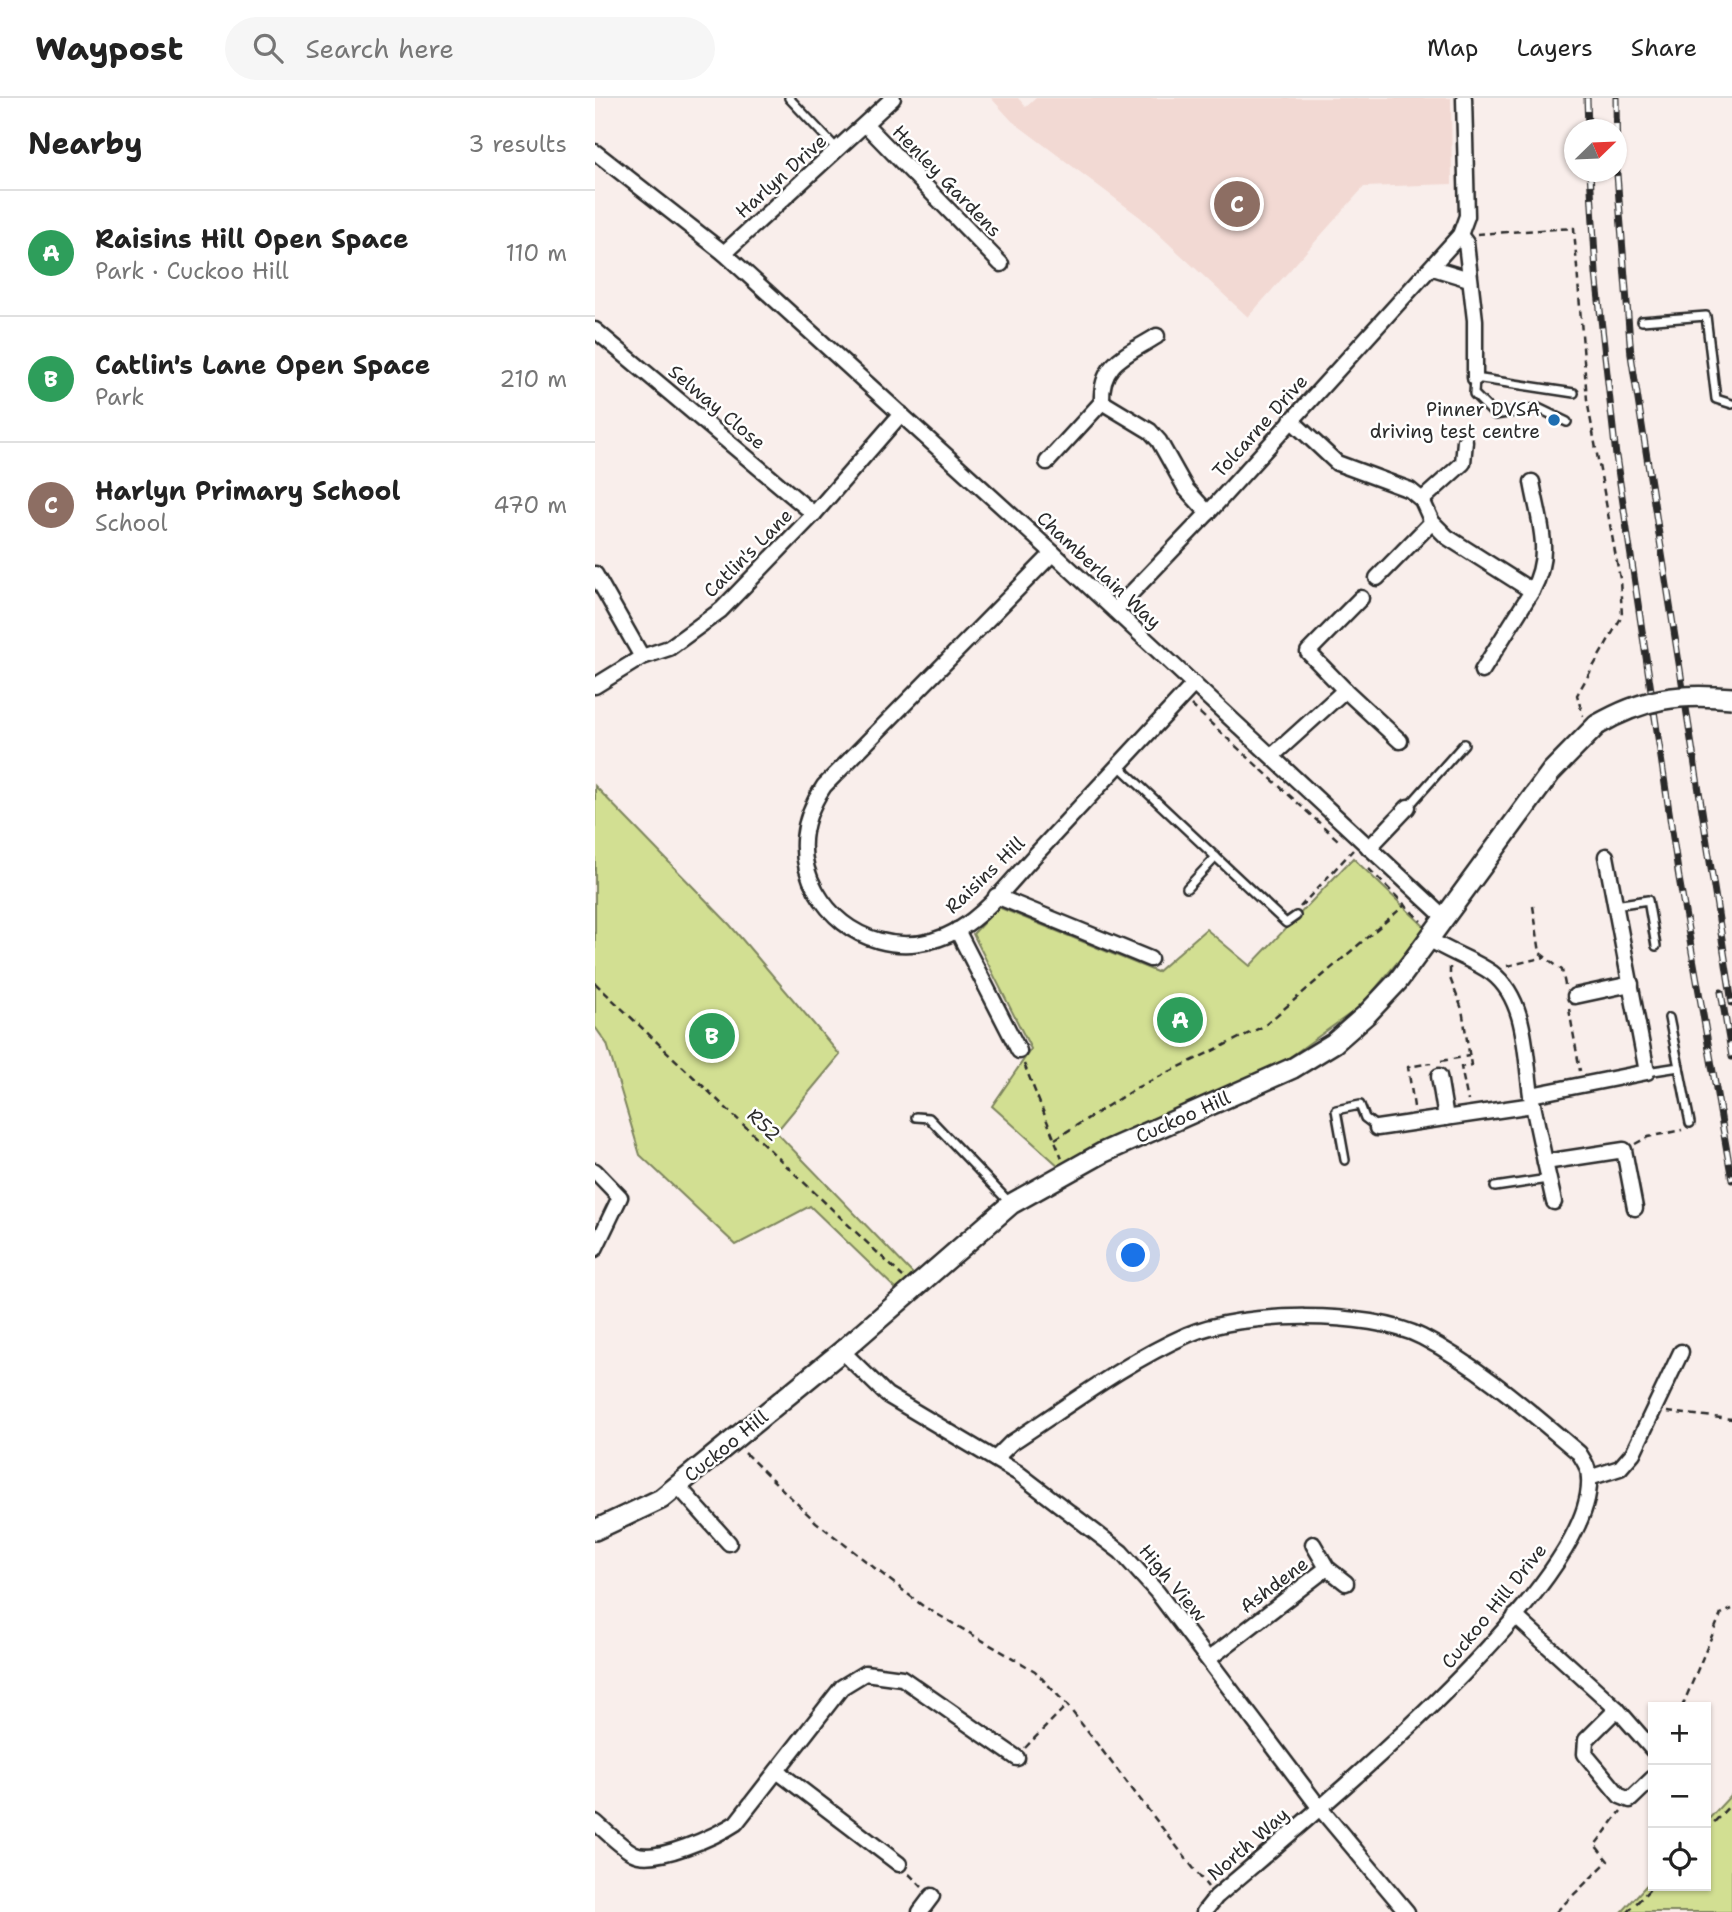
<!DOCTYPE html>
<html lang="en">
<head>
<meta charset="utf-8">
<style>
	:root { --surface:#fff; --page:#f6f6f6; --text:#222; --muted:#767676; --line:#e0e0e0; --accent:#1f6fb2 }
	body { margin:0; font-family:"Shantell Sans",sans-serif; background:var(--page); color:var(--text) }
	.controls { position:absolute; right:21px; bottom:21px; display:grid; overflow:hidden; border-radius:0px; box-shadow:0 2px 5px #0004 }
	.controls button { width:63px; height:63px; display:grid; place-items:center; padding:0; border:0; border-bottom:2px solid var(--line); background:var(--surface); color:var(--text); font:35px sans-serif }
	.compass { position:absolute; left:969px; top:21px; width:63px; height:63px; border-radius:50%; background:var(--surface); box-shadow:0 2px 5px #0004; rotate:67deg }
	.you { position:absolute; left:539px; top:1158px; width:24px; height:24px; margin:-18px; border:5px solid #fff; border-radius:50%; background:#1a73e8; box-shadow:0 0 0 10px #1a73e833 }
	.badge { display:grid; place-items:center; width:46px; height:46px; border-radius:50%; background:var(--accent); color:#fff; font-size:23px; font-weight:700 }
	.pin { position:absolute; translate:-50% -50%; border:4px solid #fff; box-shadow:0 2px 7px #0006 }
	.list { margin:0; padding:0; list-style:none }
	h2 { display:flex; justify-content:space-between; align-items:center; height:91px; margin:0; padding:0 28px; font-size:30px }
	h2 small { font-size:23px; font-weight:400; color:var(--muted) }
	.list li { display:grid; grid-template-columns:46px 1fr auto; gap:21px; align-items:center; box-sizing:border-box; height:126px; padding:0 28px; border-top:2px solid var(--line) }
	.list b { display:block; font-size:26px; white-space:nowrap }
	.list p { margin:0; font-size:23px; white-space:nowrap; color:var(--muted) }
	.list em { font-size:23px; font-style:normal; color:var(--muted) }
	.icon { flex:none; width:38px; height:38px; fill:none; stroke:currentColor; stroke-width:2; stroke-linecap:round; stroke-linejoin:round }
	.map { position:relative; flex:none; width:1137px; height:1814px; overflow:hidden }
	header { display:flex; align-items:center; gap:42px; box-sizing:border-box; height:98px; padding:0 35px; background:var(--surface); border-bottom:2px solid var(--line) }
	header strong { font-size:33px }
	nav { display:flex; gap:38px; margin-inline-start:auto; font-size:24px }
	.search { width:490px; height:63px; background:var(--page); display:flex; align-items:center; gap:18px; box-sizing:border-box; padding:0 24px; border-radius:38px; color:var(--muted); font-size:26px }
	main { display:flex }
	aside { flex:1; background:var(--surface) }
	.map>svg:first-child { display:block }
	.built { fill:#f2d9d3 }
	.green { fill:#d2df92; stroke:#7e855e; stroke-width:2 }
	.lines { fill:none; stroke-linecap:round; stroke-linejoin:round }
	.service-casing { stroke:#2b2b2b; stroke-width:12 }
	.minor-casing { stroke:#2b2b2b; stroke-width:19 }
	.secondary-casing { stroke:#2b2b2b; stroke-width:24 }
	.path { stroke:#2b2b2b; stroke-width:2.5; stroke-dasharray:7 5; stroke-linecap:butt }
	.service { stroke:#fff; stroke-width:7 }
	.minor { stroke:#fff; stroke-width:14 }
	.secondary { stroke:#fff; stroke-width:19 }
	.rail-casing { stroke:#2b2b2b; stroke-width:7 }
	.rail { stroke:#fff; stroke-width:4.5; stroke-dasharray:13; stroke-linecap:butt }
	.secondary-bridge-casing { stroke:#2b2b2b; stroke-width:24; stroke-linecap:butt }
	.secondary-bridge { stroke:#fff; stroke-width:19 }
	.poi-dot { fill:#1f6fb2; stroke:#fff; stroke-width:2.5 }
	.labels { text-anchor:middle; dominant-baseline:central; stroke-width:5; stroke-linejoin:round; paint-order:stroke }
	.street-label { font-size:19px; fill:#2b2b2b; stroke:#fff }
	.poi-label { font-size:19px; fill:#2b2b2b; stroke:#fff; text-anchor:end }
</style>
</head>
<body>
<header>
<strong>Waypost</strong>
<div class="search"><svg class="icon" aria-label="search" viewBox="0 0 24 24"><circle cx="10" cy="10" r="6"/><path d="M15 15l6 6"/></svg>Search here</div>
<nav><a>Map</a><a>Layers</a><a>Share</a></nav>
</header>
<main>
<aside>
<h2>Nearby<small>3 results</small></h2>
<ul class="list">
<li><span class="badge" style="background:#2e9e5b">A</span><div><b>Raisins Hill Open Space</b><p>Park · Cuckoo Hill</p></div><em>110 m</em></li>
<li><span class="badge" style="background:#2e9e5b">B</span><div><b>Catlin's Lane Open Space</b><p>Park</p></div><em>210 m</em></li>
<li><span class="badge" style="background:#8d6e63">C</span><div><b>Harlyn Primary School</b><p>School</p></div><em>470 m</em></li>
</ul>
</aside>
<div class="map">
<svg width="1137" height="1814" viewBox="0 0 1137 1814">
	<rect width="100%" height="100%" fill="#f9eeeb"/>
	<filter id="ink" filterUnits="userSpaceOnUse"><feTurbulence type="fractalNoise" baseFrequency=".0143" numOctaves="2"/><feDisplacementMap in="SourceGraphic" scale="14" xChannelSelector="R" yChannelSelector="G"/><feConvolveMatrix kernelMatrix="1 2 1 2 8 2 1 2 1" color-interpolation-filters="sRGB"/></filter>
	<g filter="url(#ink)">
		<polygon class="built" points="396,0 423,0 431,9 441,0 856,0 857,86 769,89 653,219 545,119 417,23"/>
		<g class="green">
			<polygon points="0,688 135,827 245,957 181,1034 318,1176 302,1192 215,1108 141,1147 45,1057 12,946 0,929"/>
			<polygon points="758,760 831,830 766,908 688,964 465,1069 397,1008 436,951 378,836 403,809 562,874 611,831 655,868"/>
			<polygon points="1137,1696 1137,1814 1027,1814 1058,1780 1058,1788 1111,1788 1111,1724"/>
		</g>
		<g class="lines">
			<g class="service-casing">
				<g id="service">
					<polyline points="194,0 242,51"/>
					<polyline points="1047,223 1111,218 1121,301 1137,306"/>
					<polyline points="972,324 943,310 900,317 879,296 880,280 979,295"/>
					<polyline points="524,668 691,825 701,818"/>
					<polyline points="813,709 869,646"/>
					<polyline points="592,790 621,759"/>
					<polyline points="1020,807 1053,802 1061,848"/>
					<polyline points="1084,969 1095,1025"/>
					<polyline points="1052,974 1084,969 1074,920"/>
					<polyline points="321,1019 334,1020 415,1105"/>
					<polyline points="750,1062 741,1012 765,1007 770,1020 782,1029"/>
					<polyline points="900,1089 953,1081"/>
				</g>
			</g>
			<g class="minor-casing">
				<g id="minor">
					<polyline points="271,27 406,166"/>
					<polyline points="0,54 129,155 458,455 850,820"/>
					<polyline points="865,137 871,145 880,222 880,280"/>
					<polyline points="129,155 298,0"/>
					<polyline points="838,170 874,181"/>
					<polyline points="0,232 219,416"/>
					<path d="M507,304C505,264 532,257 562,238"/>
					<path d="M696,322L742,365L815,392L827,402L837,424L852,439L937,493C958,455 944,424 937,384"/>
					<polyline points="452,364 507,304 555,333 564,343 591,391 613,415"/>
					<polyline points="827,402 868,365 870,343"/>
					<path d="M458,455L229,688C207,721 201,757 221,793C250,844 311,861 363,832C394,814 419,779 443,754C495,698 547,642 599,586"/>
					<polyline points="0,476 47,559"/>
					<polyline points="782,480 837,424"/>
					<polyline points="520,512 613,415 865,137 872,118 869,0"/>
					<polyline points="887,573 937,493"/>
					<polyline points="0,588 47,559 74,550 126,512 219,416 306,316"/>
					<polyline points="750,592 805,643"/>
					<polyline points="677,658 750,592 713,554 766,500"/>
					<polyline points="774,750 813,709"/>
					<polyline points="401,798 555,861"/>
					<polyline points="362,832 424,953"/>
					<path d="M834,841C853,854 878,861 897,875C932,902 930,957 936,997L1052,974L1011,758"/>
					<polyline points="980,898 1036,886"/>
					<polyline points="844,978 851,1020"/>
					<polyline points="938,1007 950,1064 1029,1052 1040,1110"/>
					<polyline points="782,1030 938,1007 936,998"/>
					<polyline points="950,1064 959,1104"/>
					<polyline points="0,1073 25,1099 0,1151"/>
					<polyline points="247,1253 292,1297 423,1375 526,1454 562,1494 724,1709 812,1814"/>
					<path d="M400,1361L416,1345C473,1308 529,1265 592,1237C646,1213 774,1212 827,1239C885,1269 934,1313 984,1355C989,1363 994,1370 994,1380C1001,1488 704,1727 621,1799L609,1814"/>
					<polyline points="994,1380 1025,1370 1038,1355 1086,1254"/>
					<polyline points="83,1388 134,1445"/>
					<polyline points="718,1446 732,1470 751,1485"/>
					<polyline points="920,1518 1022,1611 1058,1652"/>
					<polyline points="615,1560 732,1470"/>
					<polyline points="1022,1611 991,1642 990,1656 1025,1698 1035,1702 1058,1680"/>
					<polyline points="182,1673 304,1766"/>
					<path d="M0,1724C12,1734 25,1748 38,1755C59,1767 123,1737 141,1725L247,1589L270,1575L307,1580L422,1660"/>
					<polyline points="325,1814 337,1798"/>
				</g>
			</g>
			<g class="secondary-casing">
				<polyline id="secondary" points="0,1432 66,1401 247,1253 416,1106 509,1054 698,970 739,945 772,916 803,883 956,674 1002,627"/>
			</g>
			<g class="path">
				<polyline points="882,136 979,130 992,302 1025,481 1027,518 982,597 988,618"/>
				<polyline points="596,607 743,742"/>
				<polyline points="774,771 826,823"/>
				<polyline points="938,808 945,855 967,872 970,887"/>
				<polyline points="705,809 758,752"/>
				<polyline points="912,868 950,859"/>
				<polyline points="855,869 855,880 867,911 876,967 866,969 873,1003"/>
				<polyline points="0,885 308,1179"/>
				<polyline points="974,911 985,973"/>
				<polyline points="846,963 874,958"/>
				<polyline points="429,966 467,1060"/>
				<polyline points="819,1009 813,969 836,965"/>
				<polyline points="460,1041 541,990 669,928 811,806"/>
				<polyline points="1040,1046 1053,1039 1087,1032"/>
				<polyline points="1072,1314 1137,1321"/>
				<polyline points="150,1355 221,1424 328,1508 440,1573 472,1607 613,1789"/>
				<polyline points="1087,1609 1126,1516 1137,1511"/>
				<polyline points="430,1650 472,1607"/>
				<polyline points="1111,1733 1137,1705"/>
				<polyline points="314,1776 327,1789"/>
				<polyline points="961,1814 1013,1763 1000,1747 1026,1713"/>
				<polyline points="1033,1814 1058,1788"/>
			</g>
			<use href="#service" class="service"/>
			<use href="#minor" class="minor"/>
			<use href="#secondary" class="secondary"/>
			<g class="rail-casing">
				<g id="rail">
					<polyline points="992,0 993,32"/>
					<polyline points="1021,0 1022,76 1036,257 1137,905"/>
					<polyline points="995,74 1001,175 1021,358 1084,780 1137,1082"/>
					<polyline points="1126,894 1137,959"/>
				</g>
			</g>
			<use href="#rail" class="rail"/>
			<g class="secondary-bridge-casing">
				<path id="secondary-bridge" d="M1002,627C1049,600 1084,595 1137,600"/>
			</g>
			<use href="#secondary-bridge" class="secondary-bridge"/>
		</g>
	</g>
	<circle class="poi-dot" cx="959" cy="322" r="7"/>
	<g class="labels">
		<g class="street-label">
			<text transform="translate(186 78) rotate(-42)">Harlyn Drive</text>
			<text transform="translate(352 83) rotate(46)">Henley Gardens</text>
			<text transform="translate(122 309) rotate(40)">Selway Close</text>
			<text transform="translate(665 328) rotate(-48)">Tolcarne Drive</text>
			<text transform="translate(153 455) rotate(-45)">Catlin's Lane</text>
			<text transform="translate(504 472) rotate(43)">Chamberlain Way</text>
			<text transform="translate(390 777) rotate(-44)">Raisins Hill</text>
			<text transform="translate(588 1019) rotate(-24)">Cuckoo Hill</text>
			<text transform="translate(169 1027) rotate(44)">R52</text>
			<text transform="translate(131 1348) rotate(-39)">Cuckoo Hill</text>
			<text transform="translate(578 1485) rotate(50)">High View</text>
			<text transform="translate(679 1487) rotate(-37)">Ashdene</text>
			<text transform="translate(899 1508) rotate(-51)">Cuckoo Hill Drive</text>
			<text transform="translate(653 1746) rotate(-41)">North Way</text>
		</g>
		<g class="poi-label">
			<text x="945" y="311">Pinner DVSA<tspan x="945" dy="22">driving test centre</tspan></text>
		</g>
	</g>
</svg>
<div class="controls">
<button>+</button>
<button>−</button>
<button><svg class="icon" aria-label="locate" viewBox="0 0 24 24"><circle cx="12" cy="12" r="6"/><path d="M12 2v4M12 18v4M2 12h4M18 12h4"/></svg></button>
</div>
<svg class="compass" viewBox="-18 -18 36 36"><path d="M0-13l5 13h-10z" fill="#e53935"/><path d="M0 13l5-13h-10z" fill="#767676"/></svg>
<div class="you"></div>
<div class="pin badge" style="left:585px;top:922px;background:#2e9e5b">A</div>
<div class="pin badge" style="left:117px;top:938px;background:#2e9e5b">B</div>
<div class="pin badge" style="left:642px;top:106px;background:#8d6e63">C</div>
</div>
</main>
</body>
</html>
